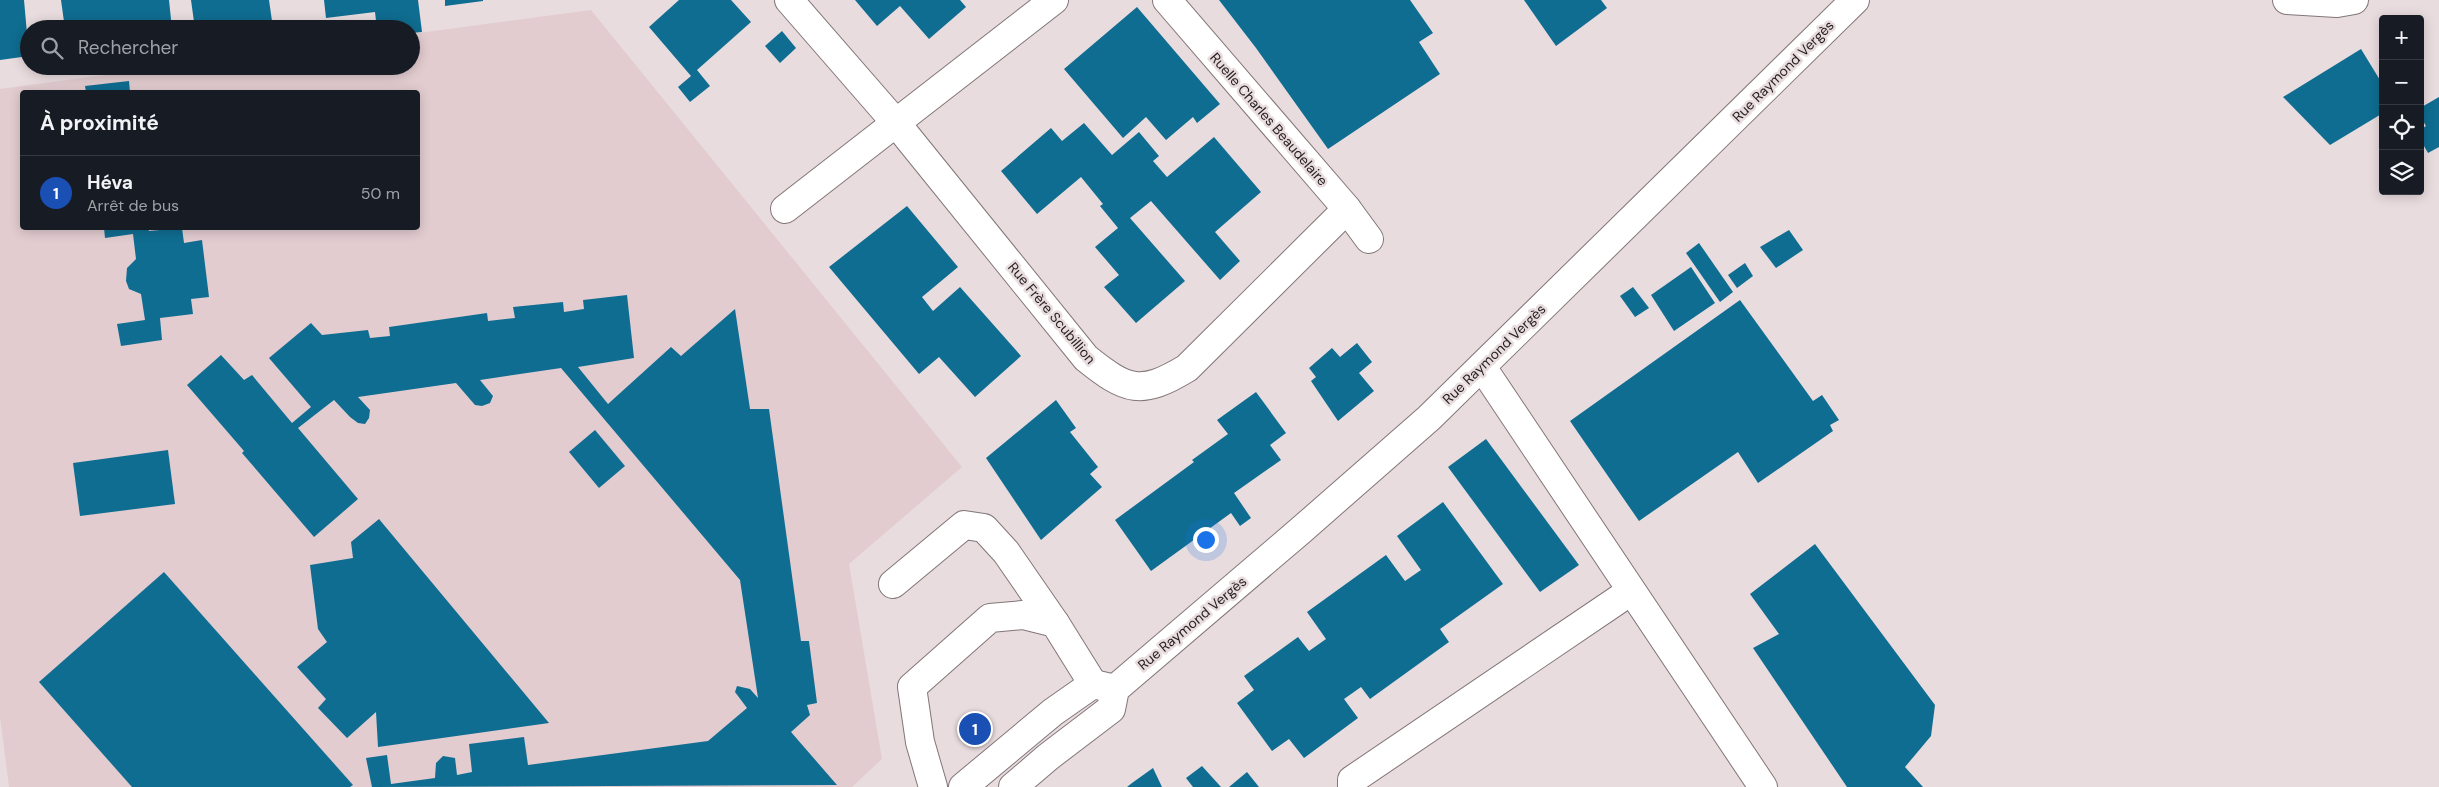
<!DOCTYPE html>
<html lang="fr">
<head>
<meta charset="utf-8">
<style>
	:root { --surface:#171b24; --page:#20242c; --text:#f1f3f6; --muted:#9ea1a6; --line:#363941; --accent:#0279a1 }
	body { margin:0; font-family:"DM Sans",sans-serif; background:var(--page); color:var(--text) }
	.controls { position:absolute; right:15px; top:15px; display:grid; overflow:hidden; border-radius:5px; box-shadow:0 2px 12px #0003 }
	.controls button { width:45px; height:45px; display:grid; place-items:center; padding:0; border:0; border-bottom:1px solid var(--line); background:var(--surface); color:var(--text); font:25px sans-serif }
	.you { position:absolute; left:1205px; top:539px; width:18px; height:18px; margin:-12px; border:4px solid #fff; border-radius:50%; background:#1a73e8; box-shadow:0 0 0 8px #1a73e833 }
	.badge { display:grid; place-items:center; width:32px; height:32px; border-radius:50%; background:var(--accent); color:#fff; font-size:16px; font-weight:700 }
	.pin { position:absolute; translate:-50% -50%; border:2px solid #fff; box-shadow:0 1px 5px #0006 }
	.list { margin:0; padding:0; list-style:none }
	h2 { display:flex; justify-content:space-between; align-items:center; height:65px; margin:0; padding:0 20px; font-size:21px }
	h2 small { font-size:16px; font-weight:400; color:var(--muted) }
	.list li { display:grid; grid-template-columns:32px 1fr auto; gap:15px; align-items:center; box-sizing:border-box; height:75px; padding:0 20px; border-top:1px solid var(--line) }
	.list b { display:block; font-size:19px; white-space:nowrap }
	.list p { margin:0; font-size:16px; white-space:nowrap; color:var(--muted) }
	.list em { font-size:16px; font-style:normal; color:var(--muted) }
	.icon { flex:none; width:28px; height:28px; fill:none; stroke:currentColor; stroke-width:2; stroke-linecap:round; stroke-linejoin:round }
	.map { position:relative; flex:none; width:2439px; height:787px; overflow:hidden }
	.search { position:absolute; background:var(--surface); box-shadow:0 2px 12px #0003; left:20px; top:20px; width:400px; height:55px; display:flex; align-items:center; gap:12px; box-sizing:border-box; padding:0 18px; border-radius:28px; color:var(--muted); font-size:19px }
	.panel { position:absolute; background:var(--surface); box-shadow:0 2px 12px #0003; left:20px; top:90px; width:400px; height:140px; border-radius:5px }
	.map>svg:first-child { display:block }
	.built { fill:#e2ccd0; fill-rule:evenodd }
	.building { fill:#0f6d91 }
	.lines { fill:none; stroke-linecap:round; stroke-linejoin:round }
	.minor-casing { stroke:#827678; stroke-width:30 }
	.major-casing { stroke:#827678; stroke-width:30 }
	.minor { stroke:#fff; stroke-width:28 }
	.major { stroke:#fff; stroke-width:28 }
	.labels { text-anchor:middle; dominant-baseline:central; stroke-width:5; stroke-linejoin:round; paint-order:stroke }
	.street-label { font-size:14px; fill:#231e1f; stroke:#e9dcde }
</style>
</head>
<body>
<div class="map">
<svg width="2439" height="787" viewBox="0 0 2439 787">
	<rect width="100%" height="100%" fill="#e9dcde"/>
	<path class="built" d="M591,10L962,467L849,564L882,759L852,787H9L0,717V89L172,66H411V34ZM22,92H418V228H22Z"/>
	<g class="building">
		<polygon points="0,0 24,0 29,56 0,60"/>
		<polygon points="61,0 169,0 172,29 65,29"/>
		<polygon points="191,0 269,0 272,21 216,29 195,29"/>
		<polygon points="324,0 418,0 422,32 411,33 411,29 377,29 375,12 326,18"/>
		<polygon points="445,0 483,0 483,1 445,6"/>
		<polygon points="679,0 731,0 751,22 697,70 710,86 690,102 678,87 691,76 649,27"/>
		<polygon points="855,0 960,0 966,7 929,39 900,6 877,26"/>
		<polygon points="1219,0 1410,0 1433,33 1419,42 1440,74 1328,149 1256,48"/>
		<polygon points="1524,0 1601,0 1607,8 1556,46"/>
		<polygon points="1137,7 1220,104 1197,123 1193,117 1166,140 1146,117 1123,138 1064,69"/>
		<polygon points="782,31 796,48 780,63 765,46"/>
		<polygon points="2361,49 2383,85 2383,113 2330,145 2283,97"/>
		<polygon points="129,81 130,92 86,92 85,86"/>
		<polygon points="2439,97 2439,147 2428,153 2420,139 2420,130 2426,126 2420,116 2420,108"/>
		<polygon points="1084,123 1112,155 1139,132 1159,156 1153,161 1167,177 1214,137 1261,192 1215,232 1240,261 1220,280 1151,201 1130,218 1185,281 1136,323 1104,287 1119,275 1095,247 1118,228 1100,206 1103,204 1081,177 1037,214 1001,171 1051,128 1062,141"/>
		<polygon points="907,206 958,267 922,297 933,311 960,287 1021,356 975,397 939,357 919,374 829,267"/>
		<polygon points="104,228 148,228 149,231 182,228 184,243 202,240 209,297 191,299 193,314 160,318 162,340 121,346 117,324 145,320 141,294 129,289 126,281 127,268 136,259 133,234 105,238"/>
		<polygon points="1789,230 1803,250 1776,268 1760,247"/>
		<polygon points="1699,243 1733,292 1720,302 1686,253"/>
		<polygon points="1745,263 1753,276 1737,288 1728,275"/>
		<polygon points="1691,267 1715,303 1674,331 1651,295"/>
		<polygon points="1633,287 1649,308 1635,317 1620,296"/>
		<polygon points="627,295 634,358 578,367 608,404 671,347 681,356 735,309 750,409 769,409 801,641 809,641 817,703 807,705 810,715 791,732 837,785 372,787 366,758 387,755 391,784 435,778 436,763 443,756 455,758 457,775 472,772 469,744 524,737 528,765 708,741 747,708 735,692 737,686 750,689 758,698 740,580 561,368 480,380 493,396 490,403 482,406 475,405 456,383 358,397 370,410 369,418 365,424 358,423 350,417 334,400 298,428 358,499 314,537 242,453 244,451 187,385 221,355 244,380 252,375 292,423 311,407 269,358 311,323 322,335 368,330 370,338 390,336 389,327 487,313 488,321 515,318 513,307 563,302 564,312 584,309 583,300"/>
		<polygon points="1740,300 1813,401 1822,395 1839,420 1830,425 1833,431 1758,483 1738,452 1639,521 1570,421"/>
		<polygon points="1357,343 1372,362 1359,373 1374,391 1338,421 1311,381 1316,377 1309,368 1332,348 1340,357"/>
		<polygon points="1256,392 1286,433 1270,445 1281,460 1234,493 1251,518 1240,526 1231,513 1151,571 1115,520 1194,462 1192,460 1228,434 1217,420"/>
		<polygon points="1056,400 1076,428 1070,432 1098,467 1090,474 1102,487 1041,540 986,458"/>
		<polygon points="595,430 625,466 599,488 569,452"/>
		<polygon points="1486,439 1579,565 1540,592 1448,467"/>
		<polygon points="168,450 175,504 80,516 73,463"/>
		<polygon points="1443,502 1503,584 1440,629 1449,642 1370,699 1361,687 1344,699 1358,718 1304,758 1289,739 1272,751 1237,703 1254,690 1244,676 1298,637 1309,651 1326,639 1307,612 1386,555 1405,581 1421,570 1397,536"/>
		<polygon points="379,519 549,723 378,747 376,712 347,738 318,708 326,699 297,667 327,642 318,629 310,565 353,558 351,542"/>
		<polygon points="1815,544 1935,705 1931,736 1905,767 1923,787 1847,787 1753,648 1779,634 1750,594"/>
		<polygon points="164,572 353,785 350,787 132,787 39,682"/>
		<polygon points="1202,766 1221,787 1193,787 1186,778"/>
		<polygon points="1153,768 1162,787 1127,787 1132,783"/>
		<polygon points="1247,772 1259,787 1229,787"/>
	</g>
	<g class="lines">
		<g class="minor-casing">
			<g id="minor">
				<path d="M789,0L896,123L1086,358C1127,391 1141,396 1187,368L1347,209"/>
				<polyline points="1167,0 1347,209 1369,239"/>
				<polyline points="785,209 1054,0"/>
				<polyline points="1482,367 1763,787"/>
				<polyline points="893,584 964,525 984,528 1006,552 1055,623"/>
				<polyline points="933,787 920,742 912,687 990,618 1023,615 1055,623 1093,684"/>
				<polyline points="1352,787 1352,780 1631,591"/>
			</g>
		</g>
		<g class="major-casing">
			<g id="major">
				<polyline points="2287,0 2337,3 2354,0"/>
				<polyline points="963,787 1053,712 1093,684 1115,689"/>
				<polyline points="1013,787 1048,757 1111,709 1115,689 1300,531 1429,418 1855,0"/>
			</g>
		</g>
		<use href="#minor" class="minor"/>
		<use href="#major" class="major"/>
	</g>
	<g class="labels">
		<g class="street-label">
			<text transform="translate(1783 71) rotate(-45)">Rue Raymond Vergès</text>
			<text transform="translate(1269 119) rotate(49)">Ruelle Charles Beaudelaire</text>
			<text transform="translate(1052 313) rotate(50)">Rue Frère Scubillion</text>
			<text transform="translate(1494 354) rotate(-44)">Rue Raymond Vergès</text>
			<text transform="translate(1192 623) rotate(-40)">Rue Raymond Vergès</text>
		</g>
	</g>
</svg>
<div class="controls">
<button>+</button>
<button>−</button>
<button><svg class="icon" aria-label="locate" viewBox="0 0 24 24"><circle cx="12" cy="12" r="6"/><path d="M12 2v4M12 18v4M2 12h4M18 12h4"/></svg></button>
<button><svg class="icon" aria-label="layers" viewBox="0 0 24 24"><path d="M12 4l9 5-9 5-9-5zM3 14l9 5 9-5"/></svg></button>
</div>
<div class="you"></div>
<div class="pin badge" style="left:975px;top:729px;background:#1a4fb4">1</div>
<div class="search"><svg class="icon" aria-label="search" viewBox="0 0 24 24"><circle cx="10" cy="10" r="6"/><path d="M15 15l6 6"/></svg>Rechercher</div>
<section class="panel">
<h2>À proximité<small></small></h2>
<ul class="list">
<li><span class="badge" style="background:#1a4fb4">1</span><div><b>Héva</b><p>Arrêt de bus</p></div><em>50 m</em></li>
</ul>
</section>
</div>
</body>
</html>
